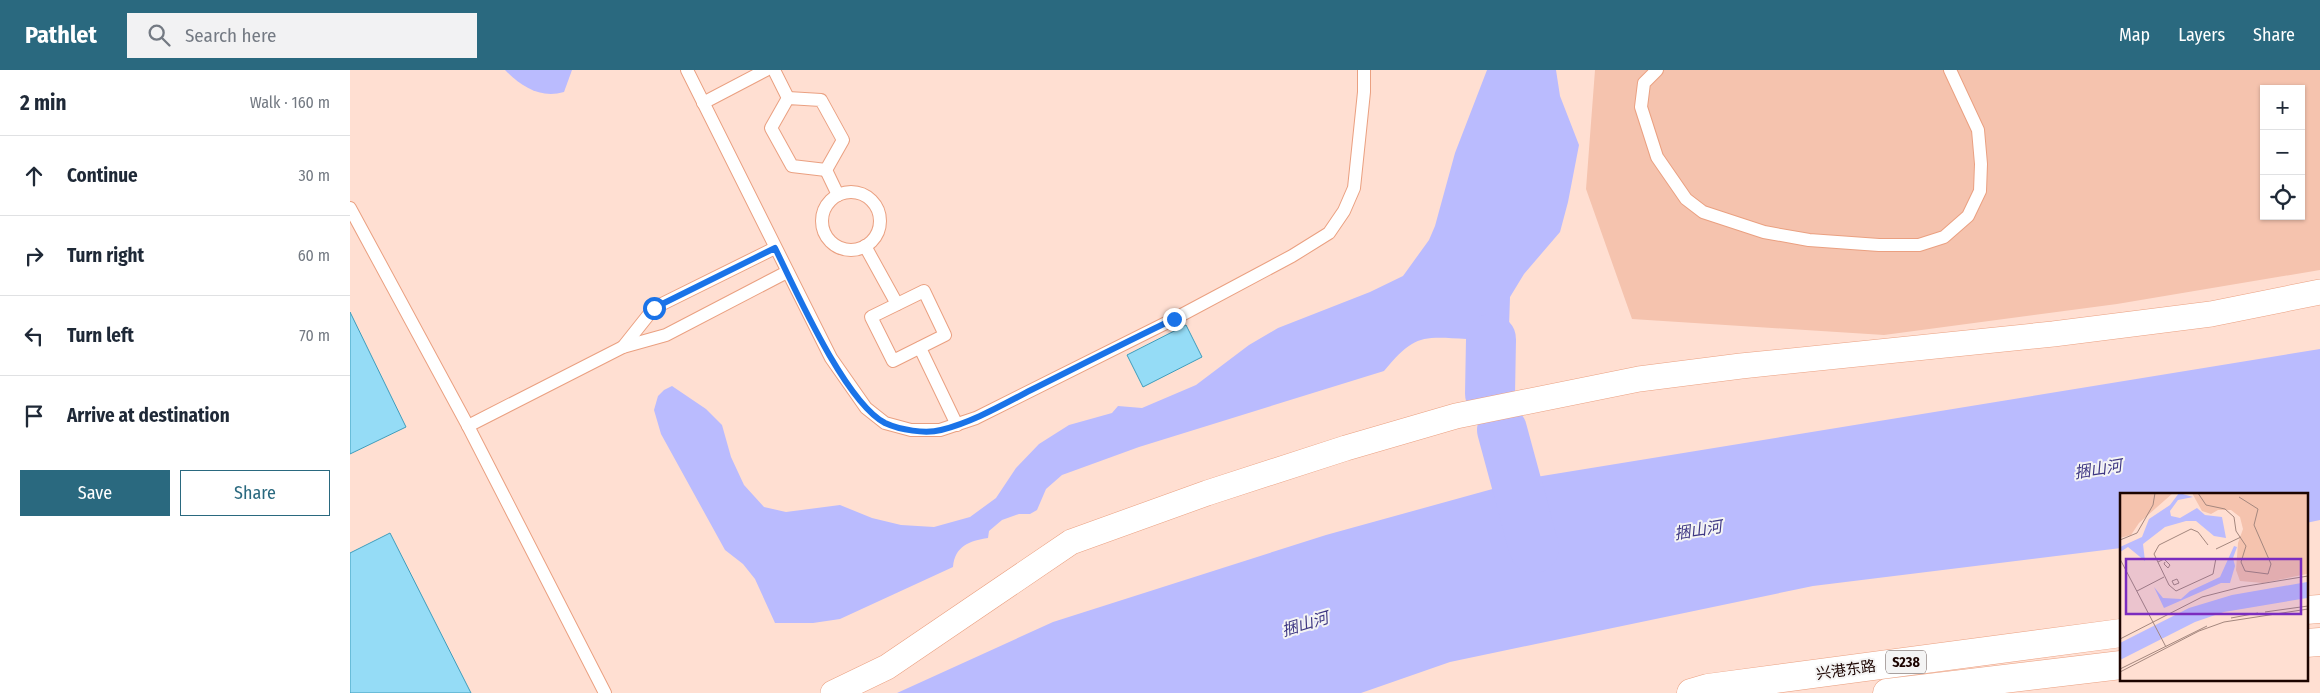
<!DOCTYPE html>
<html lang="en">
<head>
<meta charset="utf-8">
<style>
	:root { --surface:#fff; --page:#f2f2f3; --text:#1f2937; --muted:#747a83; --line:#e0e1e3; --accent:#2a697f }
	body { margin:0; font-family:"Fira Sans Condensed","Noto Sans SC",sans-serif; background:var(--page); color:var(--text) }
	.controls { position:absolute; right:15px; top:15px; display:grid; overflow:hidden; border-radius:0px; box-shadow:0 1px 4px #0004 }
	.controls button { width:45px; height:45px; display:grid; place-items:center; padding:0; border:0; border-bottom:1px solid var(--line); background:var(--surface); color:var(--text); font:25px sans-serif }
	.stop { position:absolute; width:15px; height:15px; margin:-11px; border:4px solid #1a73e8; border-radius:50%; background:#fff }
	.stop.end { background:#1a73e8; border-color:#fff; box-shadow:0 1px 5px #0008 }
	.list { margin:0; padding:0; list-style:none }
	h2 { display:flex; justify-content:space-between; align-items:center; height:65px; margin:0; padding:0 20px; font-size:21px }
	h2 small { font-size:16px; font-weight:400; color:var(--muted) }
	.list li { display:grid; grid-template-columns:32px 1fr auto; gap:15px; align-items:center; box-sizing:border-box; height:80px; padding:0 20px; border-top:1px solid var(--line) }
	.list b { display:block; font-size:19px; white-space:nowrap }
	.list em { font-size:16px; font-style:normal; color:var(--muted) }
	.actions { display:flex; gap:10px; padding:15px 20px }
	.actions a { flex:1; padding:11px 0; border:1px solid var(--accent); border-radius:0px; text-align:center; font-size:18px; color:var(--accent) }
	.actions .main { background:var(--accent); color:#fff }
	.icon { flex:none; width:28px; height:28px; fill:none; stroke:currentColor; stroke-width:2; stroke-linecap:round; stroke-linejoin:round }
	.map { position:relative; flex:none; width:1970px; height:623px; overflow:hidden }
	header { display:flex; align-items:center; gap:30px; box-sizing:border-box; height:70px; padding:0 25px; background:var(--accent); color:#fff }
	header strong { font-size:24px }
	nav { display:flex; gap:28px; margin-inline-start:auto; font-size:18px }
	.search { width:350px; height:45px; background:var(--page); display:flex; align-items:center; gap:12px; box-sizing:border-box; padding:0 18px; border-radius:0px; color:var(--muted); font-size:19px }
	main { display:flex }
	aside { flex:1; background:var(--surface) }
	.map>svg:first-child { display:block }
	.green { fill:#f5c3ae; fill-rule:evenodd }
	.water { fill:#babbfe }
	.lines { fill:none; stroke-linecap:round; stroke-linejoin:round }
	.river { stroke:#babbfe; stroke-width:50 }
	.building { fill:#95dcf6; stroke:#3f9dbc }
	.lane-casing { stroke:#eaa081; stroke-width:14 }
	.street-casing { stroke:#eaa081; stroke-width:26 }
	.primary-casing { stroke:#eaa081; stroke-width:29 }
	.lane { stroke:#fff; stroke-width:12 }
	.street { stroke:#fff; stroke-width:25 }
	.primary { stroke:#fff; stroke-width:28 }
	.route { stroke:#1a73e8; stroke-width:6 }
	.labels { text-anchor:middle; dominant-baseline:central; stroke-width:4; stroke-linejoin:round; paint-order:stroke }
	.shield { fill:#f4f4f4; stroke:#5d4c49; stroke-width:1 }
	.shield-label { font-size:14px; font-weight:bold; fill:#1c0400 }
	.street-label { font-size:15px; fill:#1c0400; stroke:#f4f4f4 }
	.water-label { font-size:16px; font-style:italic; fill:#3e3783; stroke:#f4f4f4 }
	.inset-road { fill:none; stroke:#a4877e; stroke-width:1 }
	.view { fill:#7b2cbf; fill-opacity:0.15; stroke:#7b2cbf; stroke-width:2.5 }
	.inset-edge { fill:none; stroke:#1c0400; stroke-width:2.5 }
</style>
</head>
<body>
<header>
<strong>Pathlet</strong>
<div class="search"><svg class="icon" aria-label="search" viewBox="0 0 24 24"><circle cx="10" cy="10" r="6"/><path d="M15 15l6 6"/></svg>Search here</div>
<nav><a>Map</a><a>Layers</a><a>Share</a></nav>
</header>
<main>
<aside>
<h2>2 min<small>Walk · 160 m</small></h2>
<ul class="list">
<li><svg class="icon" aria-label="ahead" viewBox="0 0 24 24"><path d="M12 20V5M6 11l6-6 6 6"/></svg><div><b>Continue</b></div><em>30 m</em></li>
<li><svg class="icon" aria-label="right" viewBox="0 0 24 24"><path d="M7 20v-9h11M14 6l5 5-5 5"/></svg><div><b>Turn right</b></div><em>60 m</em></li>
<li><svg class="icon" aria-label="left" viewBox="0 0 24 24"><path d="M17 20v-9H6M10 6l-5 5 5 5"/></svg><div><b>Turn left</b></div><em>70 m</em></li>
<li><svg class="icon" aria-label="arrive" viewBox="0 0 24 24"><path d="M6 21V4h12l-3 4 3 4H6"/></svg><div><b>Arrive at destination</b></div></li>
</ul>
<div class="actions"><a class="main">Save</a><a>Share</a></div>
</aside>
<div class="map">
<svg width="1970" height="623" viewBox="0 0 1970 623">
	<rect width="100%" height="100%" fill="#ffdfd2"/>
	<path class="green" d="M1245,0H1970V200L1767,234L1534,265L1282,249L1236,119ZM1914,19H1951V146H1914Z"/>
	<g class="water">
		<path d="M155,0H222L214,22C190,29 171,16 155,0Z"/>
		<path d="M1137,0H1206L1210,26L1229,75L1218,132L1210,162L1174,204L1160,227L1159,257L1166,273L1125,282L1117,269C1071,266 1064,265 1034,301L789,377L712,405L696,419L687,440L680,444H669L652,450L639,461L638,468C619,471 605,476 603,497L490,549L463,553H425L405,509L393,494L375,480L311,364L304,340L308,326L314,320L322,316L356,339L372,355L381,387L394,415L414,437L436,442L490,435L522,448L551,455L584,457L620,447L646,428L666,398L689,374L719,355L762,343L768,336L792,338L846,315L899,275L928,258L1020,222L1053,206L1079,170L1085,156L1105,83Z"/>
		<polygon points="1970,279 1970,450 1956,453 1956,424 1771,424 1771,478 1463,516 1100,592 1011,623 547,623 703,552 976,465 1186,407"/>
	</g>
	<g class="lines">
		<g class="river">
			<polyline points="1140,324 1141,269"/>
			<polyline points="1152,360 1184,478"/>
		</g>
	</g>
	<g class="building">
		<polygon points="0,242 56,357 0,384"/>
		<polygon points="836,255 852,287 793,317 777,285"/>
		<polygon points="40,463 121,623 0,623 0,483"/>
	</g>
	<g class="lines">
		<g class="lane-casing">
			<g id="lane">
				<polyline points="337,0 481,288 516,338 535,353 561,360 590,360 626,348 824,249 942,186 979,163 994,141 1004,118 1014,22 1014,0"/>
				<polyline points="424,0 438,28"/>
				<polyline points="1307,0 1294,13 1291,37 1307,87 1336,129 1353,142 1414,162 1459,170 1529,175 1569,175 1594,167 1618,146 1630,121 1631,94 1628,60 1600,0"/>
				<polygon points="438,28 471,30 493,70 476,100 442,96 421,58"/>
				<polyline points="353,33 416,0"/>
				<polyline points="476,100 488,125"/>
				<circle cx="501" cy="151" r="29"/>
				<polyline points="0,138 118,356 255,623"/>
				<polyline points="515,176 547,234"/>
				<polygon points="574,221 595,265 543,291 521,247"/>
				<polyline points="273,277 304,238 425,178"/>
				<polyline points="570,278 607,355"/>
				<polyline points="118,356 273,277 316,265 437,202"/>
			</g>
		</g>
		<g class="street-casing">
			<polyline id="street" points="483,623 537,597 721,472 857,423 996,378 1106,346 1289,309 1391,296 1703,264 1861,244 1970,222"/>
		</g>
		<g class="primary-casing">
			<g id="primary">
				<polyline points="1956,540 1970,539"/>
				<polyline points="1956,573 1970,572"/>
				<polyline points="1341,623 1358,618 1771,563"/>
				<polyline points="1537,623 1771,595"/>
			</g>
		</g>
		<use href="#lane" class="lane"/>
		<use href="#street" class="street"/>
		<use href="#primary" class="primary"/>
	</g>
	<g class="lines">
		<path class="route" d="M304,238L425,178C446,221 495,332 535,353C550,360 575,364 591,360C623,352 652,335 681,320C729,296 776,272 824,249"/>
	</g>
	<g class="labels">
		<rect class="shield" x="1536" y="580.5" width="40" height="23" rx="4"/>
		<g class="shield-label">
			<text x="1556" y="592">S238</text>
		</g>
		<g class="street-label">
			<text transform="translate(1496 600) rotate(-8)">兴港东路</text>
		</g>
		<g class="water-label">
			<text transform="translate(1748 399) rotate(-9)">捆山河</text>
			<text transform="translate(1348 460) rotate(-9)">捆山河</text>
			<text transform="translate(955 554) rotate(-17)">捆山河</text>
		</g>
	</g>
	<g transform="translate(1770 423)">
		<rect width="188" height="188" fill="#ffdfd2"/>
		<path d="M0,0H53L19,30L11,42L0,45ZM72,0H187V81L143,90L120,88L116,77L118,50L123,36L120,24L111,17H98L91,21L82,18Z" fill="#f5c3ae"/>
		<path d="M59,0L73,4L58,7L50,18L51,23L60,25L77,15L85,22L102,24L106,45L94,43L76,28H66L45,34L23,51L25,68L8,54L0,59V54L22,44L29,26L50,12ZM114,53L117,54L113,65L115,73L110,90H101L44,115L34,94L43,105L61,106L70,98L100,84ZM187,89V105L104,119L75,129L0,167V150L69,115L112,102Z" fill="#babbfe"/>
		<path class="inset-road" d="M78,0L86,12L105,16L114,24L116,38L126,53L121,69L125,78L148,81L151,71L134,32L138,16L119,4M0,47L17,40L33,12L35,0M88,52L78,39L71,36L39,52L34,61L49,92L56,98L93,81L96,65M96,56L121,44M0,66L46,154M38,69L44,66L50,72L48,75L44,71L45,69M57,86L59,90L54,92L52,88ZM17,98L44,84M145,119L188,113M111,125L138,120M0,146L82,104L121,94L188,83M0,176L87,133M0,179L79,138L104,129L188,116"/>
		<path class="view" d="M6,66H181V121H6Z"/>
		<rect width="188" height="188" class="inset-edge"/>
	</g>
</svg>
<div class="controls">
<button>+</button>
<button>−</button>
<button><svg class="icon" aria-label="locate" viewBox="0 0 24 24"><circle cx="12" cy="12" r="6"/><path d="M12 2v4M12 18v4M2 12h4M18 12h4"/></svg></button>
</div>
<div class="stop" style="left:304px;top:238px"></div>
<div class="stop end" style="left:824px;top:249px"></div>
</div>
</main>
</body>
</html>
